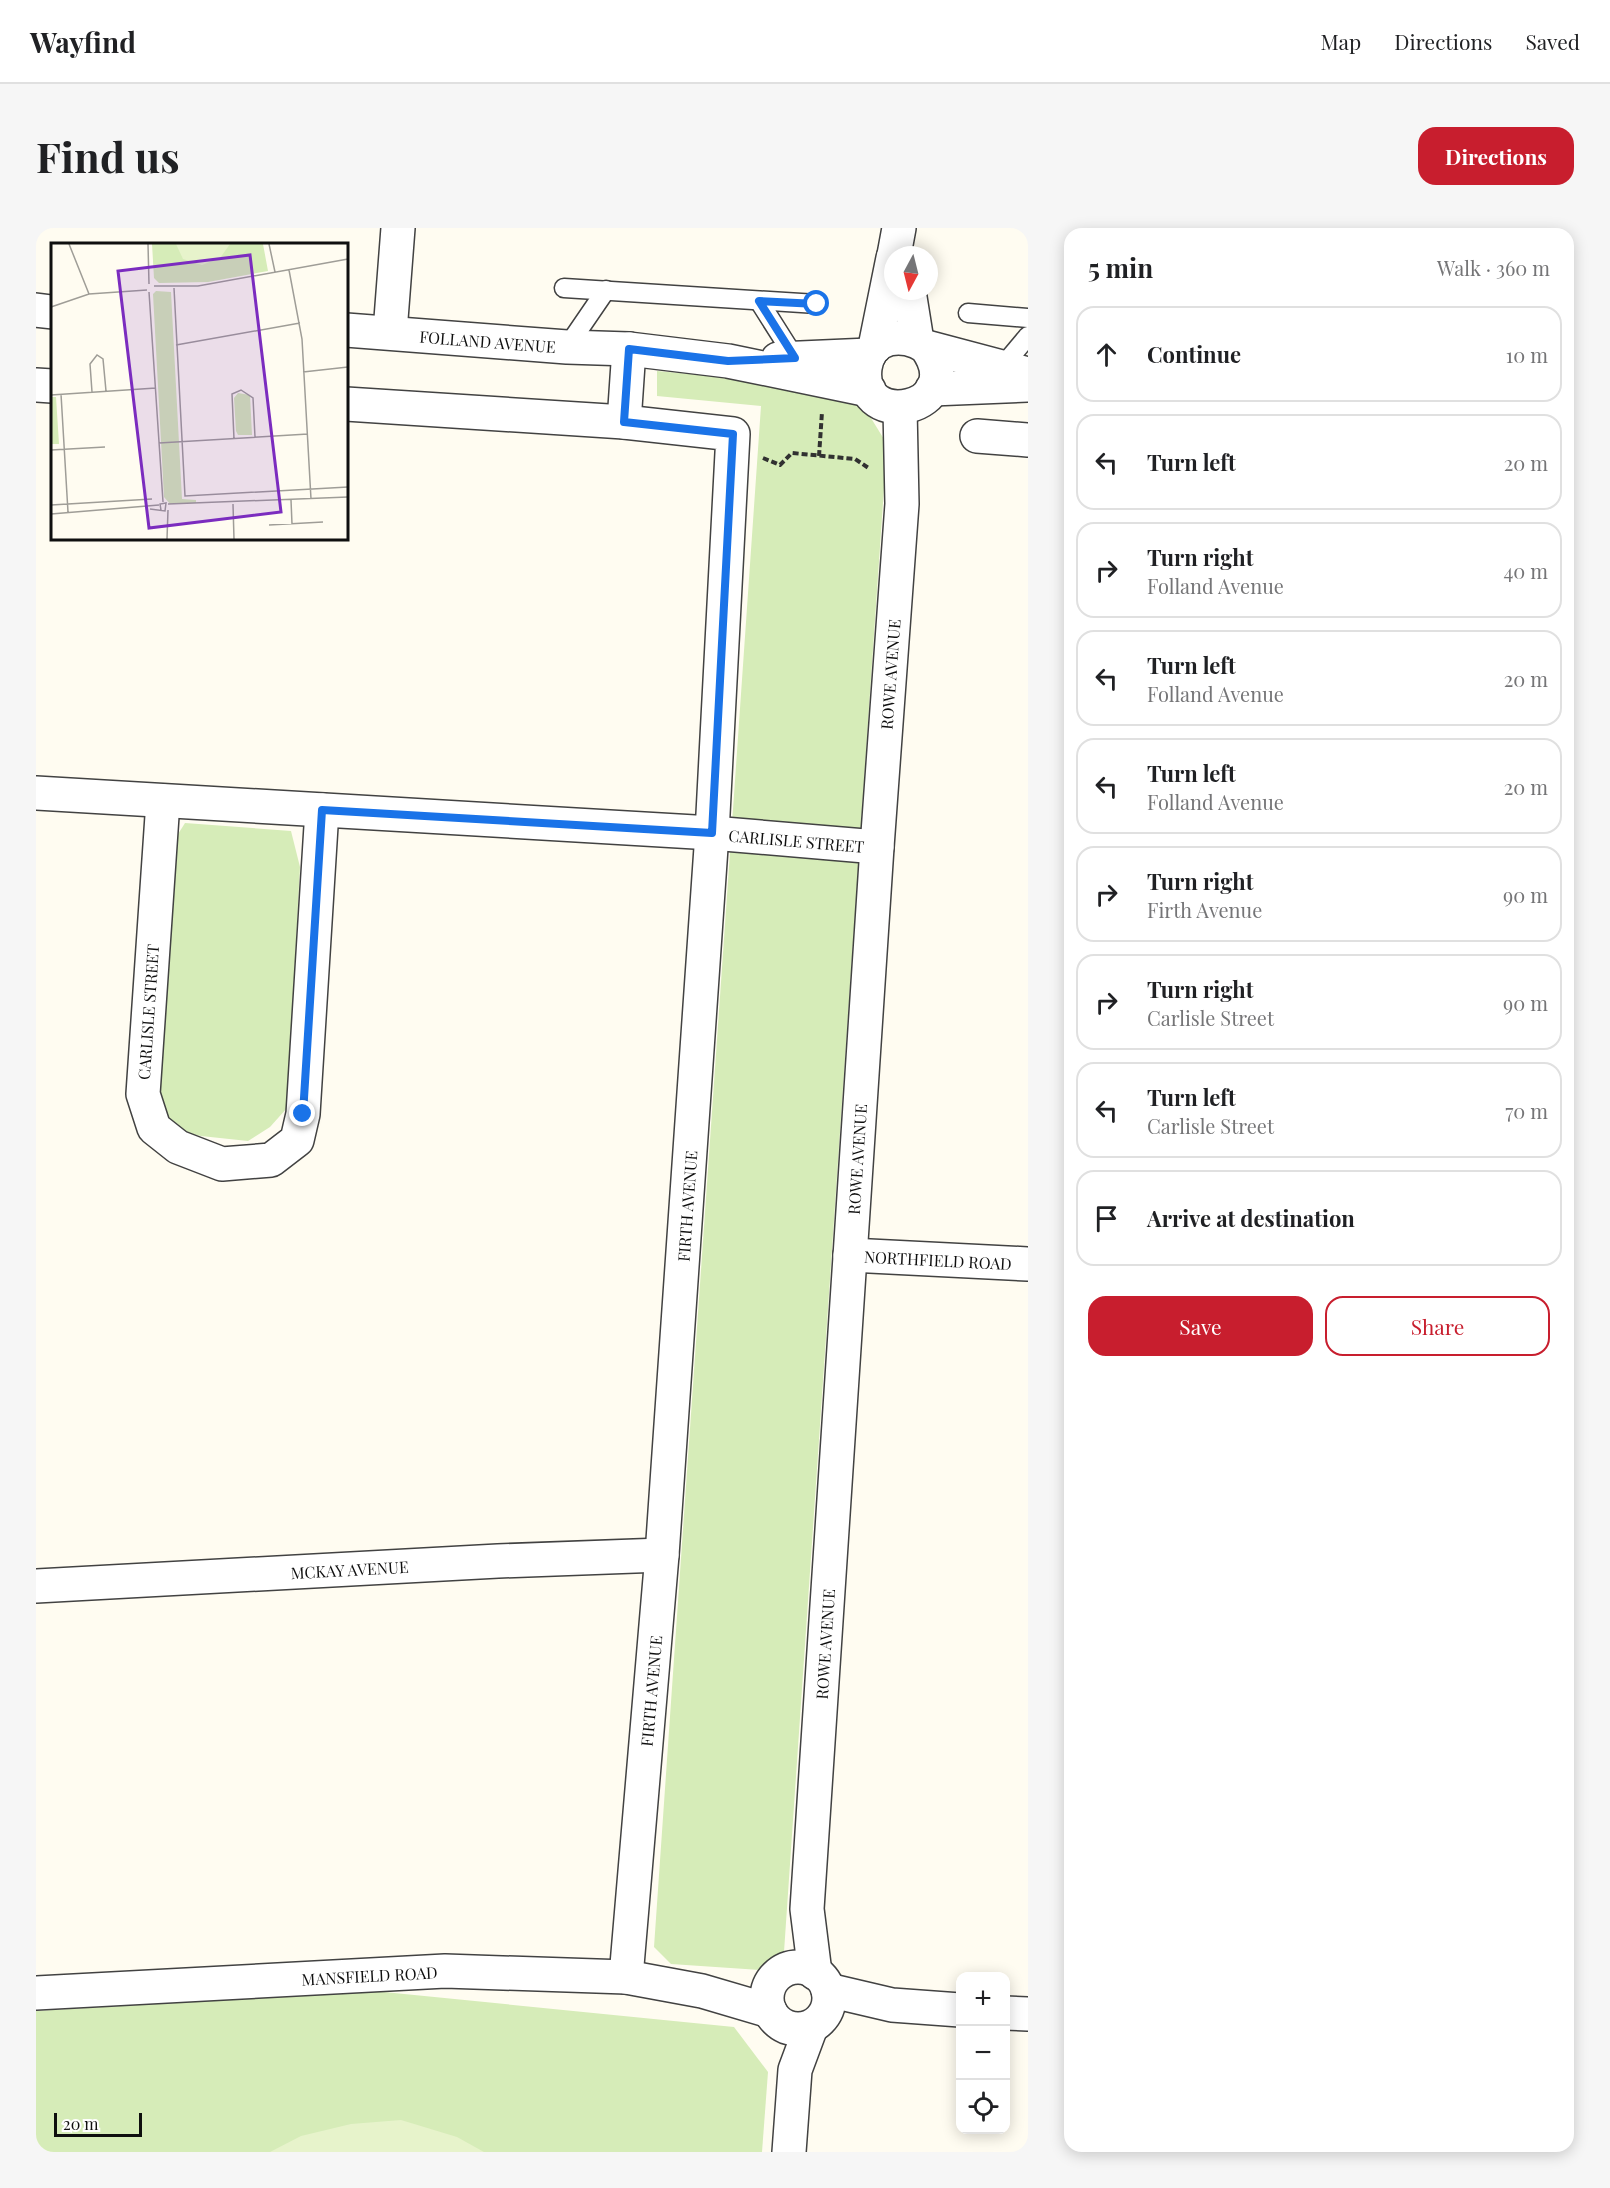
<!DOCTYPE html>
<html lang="en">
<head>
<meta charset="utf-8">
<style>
	:root { --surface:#fff; --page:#f6f6f6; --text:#202124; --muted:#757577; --line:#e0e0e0; --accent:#c81e2e }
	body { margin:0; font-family:"Playfair Display",serif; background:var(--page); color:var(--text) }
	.controls { position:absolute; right:18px; bottom:18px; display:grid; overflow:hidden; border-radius:12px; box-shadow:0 3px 15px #0003 }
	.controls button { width:54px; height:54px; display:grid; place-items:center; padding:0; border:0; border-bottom:2px solid var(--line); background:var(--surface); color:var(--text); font:30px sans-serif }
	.compass { position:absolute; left:848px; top:18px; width:54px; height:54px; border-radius:50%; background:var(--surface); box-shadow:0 3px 15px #0003; rotate:187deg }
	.scale { position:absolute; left:18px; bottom:15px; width:88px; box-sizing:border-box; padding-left:6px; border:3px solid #0f0f0f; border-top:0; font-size:16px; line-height:21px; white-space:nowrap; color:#0f0f0f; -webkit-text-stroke:4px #fff; paint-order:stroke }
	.stop { position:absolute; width:18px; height:18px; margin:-14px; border:4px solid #1a73e8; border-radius:50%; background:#fff }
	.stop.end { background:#1a73e8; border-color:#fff; box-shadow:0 2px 6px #0008 }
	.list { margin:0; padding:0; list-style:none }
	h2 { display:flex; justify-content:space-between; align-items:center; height:78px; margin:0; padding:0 24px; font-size:26px }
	h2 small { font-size:20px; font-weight:400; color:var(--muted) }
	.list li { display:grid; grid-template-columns:39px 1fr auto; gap:18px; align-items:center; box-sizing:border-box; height:96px; margin:0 12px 12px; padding:0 12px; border:2px solid var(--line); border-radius:18px }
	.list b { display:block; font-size:22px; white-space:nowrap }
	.list p { margin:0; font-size:20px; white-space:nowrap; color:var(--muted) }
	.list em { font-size:20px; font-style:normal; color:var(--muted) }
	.actions { display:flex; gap:12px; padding:18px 24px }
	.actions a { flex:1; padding:14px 0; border:2px solid var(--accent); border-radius:18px; text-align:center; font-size:21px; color:var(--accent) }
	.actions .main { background:var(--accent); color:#fff }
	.icon { flex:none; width:33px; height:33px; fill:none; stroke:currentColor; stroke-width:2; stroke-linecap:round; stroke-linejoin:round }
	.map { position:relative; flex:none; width:992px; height:1924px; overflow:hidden; border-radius:18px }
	header { display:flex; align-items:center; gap:36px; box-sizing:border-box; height:84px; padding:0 30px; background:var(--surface); border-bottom:2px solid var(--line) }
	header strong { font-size:28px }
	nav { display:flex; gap:33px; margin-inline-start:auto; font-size:21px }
	.intro { display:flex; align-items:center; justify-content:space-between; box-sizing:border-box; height:144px; padding:0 36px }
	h1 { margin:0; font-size:42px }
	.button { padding:15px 27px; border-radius:18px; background:var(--accent); color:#fff; font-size:21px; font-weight:700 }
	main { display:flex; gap:36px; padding:0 36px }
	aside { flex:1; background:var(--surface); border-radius:18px; box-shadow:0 3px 15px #0003 }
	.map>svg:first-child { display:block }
	.green { fill:#d6ecb8 }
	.pitch { fill:#e7f3cb }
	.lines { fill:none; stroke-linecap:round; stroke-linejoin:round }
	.service-casing { stroke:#424242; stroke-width:21 }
	.minor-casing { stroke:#424242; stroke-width:36 }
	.tertiary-casing { stroke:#424242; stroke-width:36 }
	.path { stroke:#313131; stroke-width:4; stroke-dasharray:6 3; stroke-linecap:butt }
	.service { stroke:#fff; stroke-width:18 }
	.minor { stroke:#fff; stroke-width:33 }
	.tertiary { stroke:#fff; stroke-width:33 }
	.route { stroke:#1a73e8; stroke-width:8 }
	.labels { text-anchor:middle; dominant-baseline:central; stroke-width:6; stroke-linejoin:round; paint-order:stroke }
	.street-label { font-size:16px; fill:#0f0f0f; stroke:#fff }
	.inset-road { fill:none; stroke:#9f9d97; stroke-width:1.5 }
	.view { fill:#7b2cbf; fill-opacity:0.15; stroke:#7b2cbf; stroke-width:3 }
	.inset-edge { fill:none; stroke:#0f0f0f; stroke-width:3 }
</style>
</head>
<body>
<header>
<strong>Wayfind</strong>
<nav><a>Map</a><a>Directions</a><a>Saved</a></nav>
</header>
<div class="intro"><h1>Find us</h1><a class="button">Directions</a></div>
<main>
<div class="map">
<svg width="992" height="1924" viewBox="0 0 992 1924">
	<rect width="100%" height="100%" fill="#fffcf1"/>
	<g class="green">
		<polygon points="621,143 817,161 851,216 748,1724 724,1742 635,1736 618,1719 725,178 621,168"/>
		<polygon points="149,595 255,603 264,639 251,880 234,899 212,913 165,908 143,903 127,889 116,863 132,622"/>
		<polygon points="338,1763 698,1799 732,1844 726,1924 0,1924 0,1783"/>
	</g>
	<polygon class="pitch" points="365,1892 421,1909 448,1924 234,1924 265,1908 315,1896"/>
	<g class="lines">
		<g class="service-casing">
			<g id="service">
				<polyline points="528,60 781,76"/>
				<polyline points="723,73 759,130"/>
				<polyline points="932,85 992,90"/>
				<polyline points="531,119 570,62"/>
				<polyline points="966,139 992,108"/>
			</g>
		</g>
		<g class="minor-casing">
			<g id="minor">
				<polyline points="858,27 863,0"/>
				<polyline points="873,63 881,113"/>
				<polyline points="354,104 362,0"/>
				<polyline points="839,119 857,30"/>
				<polyline points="0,157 16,158"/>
				<polyline points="310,176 588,194 697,206 676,605 626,1327 590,1749"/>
				<polyline points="588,194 593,121"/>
				<polyline points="941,208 992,212"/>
				<path id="s1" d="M0,565L676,605L841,619"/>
				<polyline points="127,573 107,866 118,900 142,919 186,936 235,932 261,912 267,886 286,582"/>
				<path id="s2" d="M814,1027L992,1036"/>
				<path id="s3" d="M0,1358L462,1333L626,1327"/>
				<circle cx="762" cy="1770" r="31"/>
				<path id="s4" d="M779,1745L771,1681L841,619L866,276L864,180"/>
				<polyline points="792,1762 856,1777 924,1782"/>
				<path id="s5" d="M0,1765L409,1743L590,1749L666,1763L734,1783"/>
				<polyline points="969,1785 992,1786"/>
				<polyline points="753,1924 759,1842 775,1799"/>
			</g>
		</g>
		<g class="tertiary-casing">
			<g id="tertiary">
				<polyline points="0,82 16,84"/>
				<path id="s6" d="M310,102L531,119L593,121L692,133L833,162"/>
				<path d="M890,119C935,182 821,205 829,140C833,107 868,103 890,119L992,146"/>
				<polyline points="742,131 833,127"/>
				<polyline points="896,161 992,157"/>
			</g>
		</g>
		<g class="path">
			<polyline points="783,228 786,184"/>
			<polyline points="727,230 744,237 756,225 819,231 834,241"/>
		</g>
		<use href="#service" class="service"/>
		<use href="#minor" class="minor"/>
		<use href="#tertiary" class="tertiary"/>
	</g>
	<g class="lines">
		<polyline class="route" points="267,886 286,582 676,605 697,206 588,194 593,121 692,133 759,130 723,73 781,76"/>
	</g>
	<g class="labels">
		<g class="street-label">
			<text stroke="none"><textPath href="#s6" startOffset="142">FOLLAND AVENUE</textPath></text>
			<text stroke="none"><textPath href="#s4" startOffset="1302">ROWE AVENUE</textPath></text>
			<text stroke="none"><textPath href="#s1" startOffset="762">CARLISLE STREET</textPath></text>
			<text transform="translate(112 784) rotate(-86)">CARLISLE STREET</text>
			<text stroke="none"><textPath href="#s4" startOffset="816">ROWE AVENUE</textPath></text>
			<text transform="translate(651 978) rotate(-86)">FIRTH AVENUE</text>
			<text stroke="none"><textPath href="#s2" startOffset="88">NORTHFIELD ROAD</textPath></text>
			<text stroke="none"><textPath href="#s3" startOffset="314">MCKAY AVENUE</textPath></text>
			<text stroke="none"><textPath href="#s4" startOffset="330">ROWE AVENUE</textPath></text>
			<text transform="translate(615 1463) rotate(-85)">FIRTH AVENUE</text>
			<text stroke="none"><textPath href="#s5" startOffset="334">MANSFIELD ROAD</textPath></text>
		</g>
	</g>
	<g transform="translate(15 15)">
		<rect width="297" height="297" fill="#fffcf1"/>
		<path d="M101,1H212L217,28L157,39L108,40L103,35ZM105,48L120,49L131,256L145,257V260L119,261L113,254L102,51ZM187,150L199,152L201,192H187L185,188L183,155ZM0,154H5L8,201H0Z" fill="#d6ecb8"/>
		<path d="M125,1H179L169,15L151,22L132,16Z" fill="#e7f3cb"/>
		<path class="inset-road" d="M18,1L38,51M97,1L98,41M218,1L224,29M238,27L251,96L260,256M103,43H147L297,16M123,45L134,253L297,244M98,49L112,259M0,64L38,51L96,47M125,102L249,80M252,129L297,124M41,149L39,121L46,112L52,116L55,148M10,151L17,269M0,152L105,145M183,196L181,151L190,147L202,155L204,194M108,200L257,191M0,207L54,204M240,257L241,281M117,261L297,254M182,261L183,296M0,262L101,256M99,266L114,268L115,260L109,261L110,267M0,271L108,262M218,282L272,279M116,296L117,267"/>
		<path class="view" d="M199,12L230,269L98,285L67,28Z"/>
		<rect width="297" height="297" class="inset-edge"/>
	</g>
</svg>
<div class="controls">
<button>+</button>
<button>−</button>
<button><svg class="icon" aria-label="locate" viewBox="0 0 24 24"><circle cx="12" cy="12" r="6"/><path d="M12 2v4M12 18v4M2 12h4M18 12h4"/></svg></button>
</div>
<svg class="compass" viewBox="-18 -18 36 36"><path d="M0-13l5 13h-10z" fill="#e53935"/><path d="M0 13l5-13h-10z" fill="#757577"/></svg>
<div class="scale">20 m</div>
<div class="stop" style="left:781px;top:76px"></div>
<div class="stop end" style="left:267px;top:886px"></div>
</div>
<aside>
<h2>5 min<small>Walk · 360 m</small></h2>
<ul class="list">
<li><svg class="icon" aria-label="ahead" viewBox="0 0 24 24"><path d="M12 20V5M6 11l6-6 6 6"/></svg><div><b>Continue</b></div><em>10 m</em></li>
<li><svg class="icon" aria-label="left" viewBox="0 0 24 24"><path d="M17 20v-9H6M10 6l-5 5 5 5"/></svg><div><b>Turn left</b></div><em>20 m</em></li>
<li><svg class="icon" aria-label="right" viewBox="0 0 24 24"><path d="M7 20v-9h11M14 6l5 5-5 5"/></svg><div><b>Turn right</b><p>Folland Avenue</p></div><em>40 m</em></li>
<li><svg class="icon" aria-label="left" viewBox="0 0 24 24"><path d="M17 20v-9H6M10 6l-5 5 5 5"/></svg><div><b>Turn left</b><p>Folland Avenue</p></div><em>20 m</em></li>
<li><svg class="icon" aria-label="left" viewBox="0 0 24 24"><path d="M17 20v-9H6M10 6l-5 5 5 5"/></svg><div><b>Turn left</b><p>Folland Avenue</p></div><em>20 m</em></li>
<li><svg class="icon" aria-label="right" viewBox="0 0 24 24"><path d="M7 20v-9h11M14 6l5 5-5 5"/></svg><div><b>Turn right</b><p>Firth Avenue</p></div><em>90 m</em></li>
<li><svg class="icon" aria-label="right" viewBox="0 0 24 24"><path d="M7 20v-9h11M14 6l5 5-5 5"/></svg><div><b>Turn right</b><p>Carlisle Street</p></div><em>90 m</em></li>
<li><svg class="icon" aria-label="left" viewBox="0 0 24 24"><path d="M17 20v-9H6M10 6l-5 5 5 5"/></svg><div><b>Turn left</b><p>Carlisle Street</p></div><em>70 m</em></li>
<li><svg class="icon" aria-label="arrive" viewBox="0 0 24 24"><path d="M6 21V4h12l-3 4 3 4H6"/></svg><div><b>Arrive at destination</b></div></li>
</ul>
<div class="actions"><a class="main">Save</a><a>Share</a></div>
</aside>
</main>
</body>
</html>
